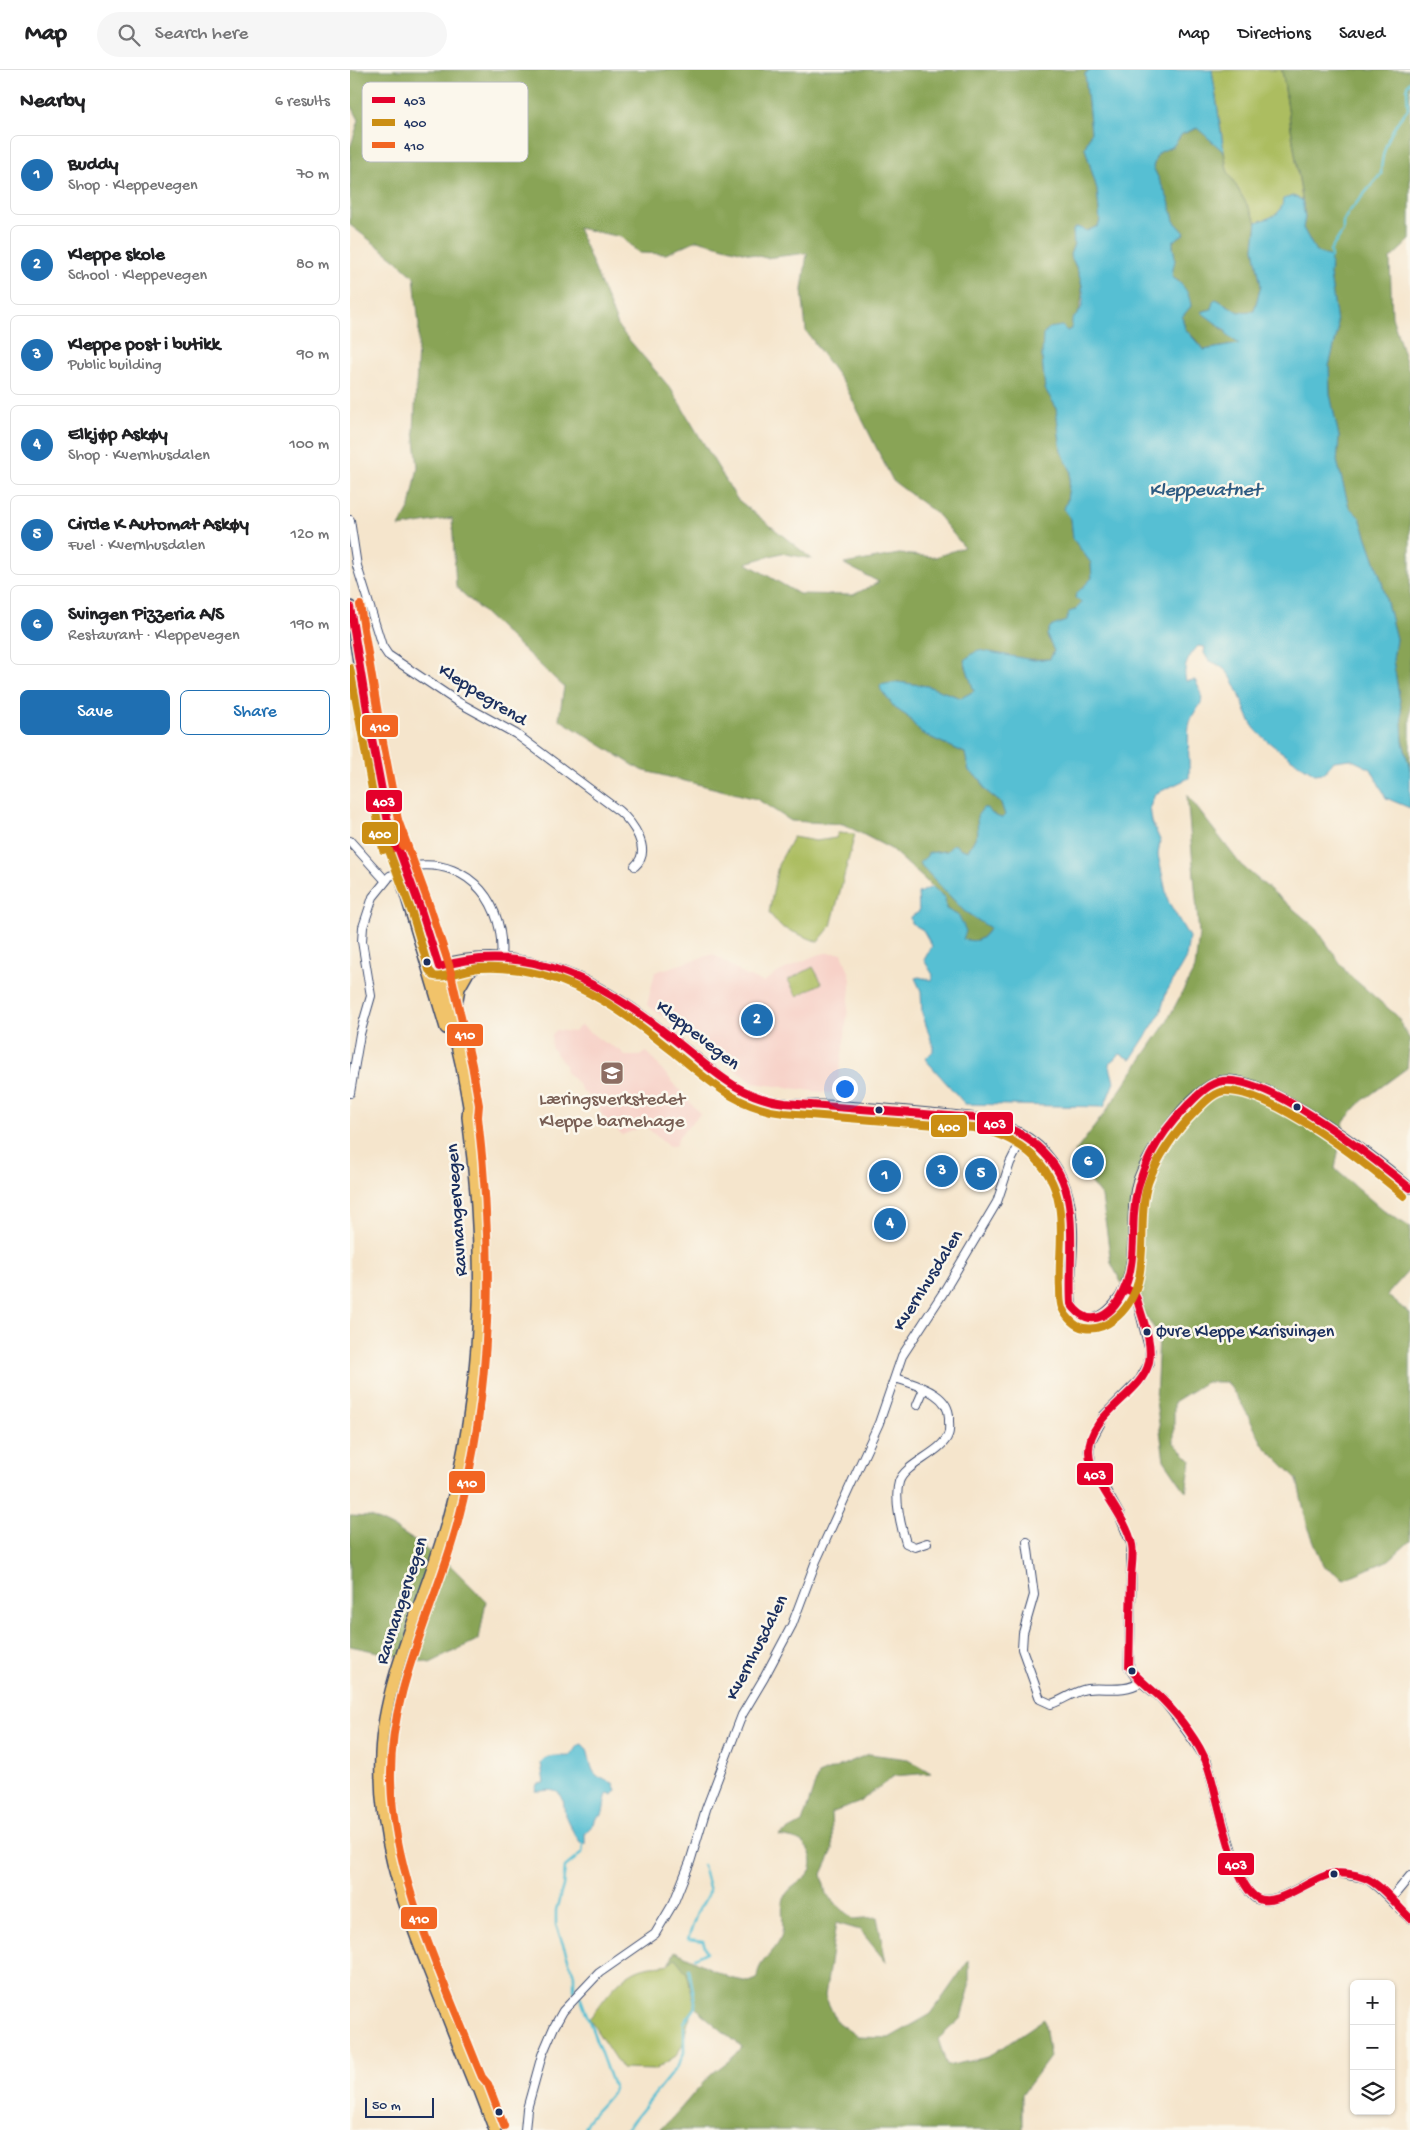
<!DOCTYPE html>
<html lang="en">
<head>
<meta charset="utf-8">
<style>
	:root { --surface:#fff; --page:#f6f6f6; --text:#202124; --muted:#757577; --line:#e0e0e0; --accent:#1f6fb2 }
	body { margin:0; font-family:"Gochi Hand",sans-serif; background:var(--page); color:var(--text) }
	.controls { position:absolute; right:15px; bottom:15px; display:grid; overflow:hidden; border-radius:8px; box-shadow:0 1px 4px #0004 }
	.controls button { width:45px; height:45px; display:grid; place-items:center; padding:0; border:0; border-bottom:1px solid var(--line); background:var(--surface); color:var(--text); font:25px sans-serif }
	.scale { position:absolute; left:15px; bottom:12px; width:69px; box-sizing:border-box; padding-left:5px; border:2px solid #1b2f5e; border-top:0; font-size:14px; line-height:18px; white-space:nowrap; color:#1b2f5e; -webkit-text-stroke:4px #fbf7ec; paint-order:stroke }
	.you { position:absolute; left:494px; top:1018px; width:18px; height:18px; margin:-12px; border:4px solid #fff; border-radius:50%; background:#1a73e8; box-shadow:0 0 0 8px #1a73e833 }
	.badge { display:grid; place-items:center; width:32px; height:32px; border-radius:50%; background:var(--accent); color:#fff; font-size:16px; font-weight:700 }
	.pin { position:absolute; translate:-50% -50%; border:2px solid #fff; box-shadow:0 1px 5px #0006 }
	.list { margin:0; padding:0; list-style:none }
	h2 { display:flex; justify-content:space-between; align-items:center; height:65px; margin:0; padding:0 20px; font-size:21px }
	h2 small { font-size:16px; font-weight:400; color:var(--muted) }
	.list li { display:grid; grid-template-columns:32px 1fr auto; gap:15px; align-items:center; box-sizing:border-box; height:80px; margin:0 10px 10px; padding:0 10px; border:1px solid var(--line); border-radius:8px }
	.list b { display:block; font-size:19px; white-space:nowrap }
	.list p { margin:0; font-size:16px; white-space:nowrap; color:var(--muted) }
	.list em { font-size:16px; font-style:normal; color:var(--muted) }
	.actions { display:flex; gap:10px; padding:15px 20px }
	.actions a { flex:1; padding:11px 0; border:1px solid var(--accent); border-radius:8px; text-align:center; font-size:18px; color:var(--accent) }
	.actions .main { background:var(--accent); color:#fff }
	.icon { flex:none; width:28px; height:28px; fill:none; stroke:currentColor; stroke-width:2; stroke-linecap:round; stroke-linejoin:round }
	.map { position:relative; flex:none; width:1060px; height:2060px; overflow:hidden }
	header { display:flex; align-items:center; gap:30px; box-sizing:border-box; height:70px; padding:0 25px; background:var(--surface); border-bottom:1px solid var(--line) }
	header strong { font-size:24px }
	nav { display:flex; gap:28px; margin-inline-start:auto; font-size:18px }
	.search { width:350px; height:45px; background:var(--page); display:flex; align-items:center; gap:12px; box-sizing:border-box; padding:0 18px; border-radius:28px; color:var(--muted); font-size:19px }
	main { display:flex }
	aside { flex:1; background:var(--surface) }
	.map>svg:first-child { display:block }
	.built { fill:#f7d1c8 }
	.green { fill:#acbd60; stroke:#64765f }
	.forest { fill:#89a456; stroke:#526a5a; fill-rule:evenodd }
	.water { fill:#56bfd3; stroke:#387798 }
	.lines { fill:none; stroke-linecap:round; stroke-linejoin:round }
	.stream { stroke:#56bfd3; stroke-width:2.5 }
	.minor-casing { stroke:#3c4a6e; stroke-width:10 }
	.tertiary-casing { stroke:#3c4a6e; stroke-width:11 }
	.secondary-casing { stroke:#3c4a6e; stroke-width:12 }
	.primary-casing { stroke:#3c4a6e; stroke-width:14 }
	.minor { stroke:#fff; stroke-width:8 }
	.tertiary { stroke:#fff; stroke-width:9 }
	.secondary { stroke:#f9e7c3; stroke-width:10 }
	.primary { stroke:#f1c36a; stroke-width:11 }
	.minor-bridge-casing { stroke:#3c4a6e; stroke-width:10; stroke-linecap:butt }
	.minor-bridge { stroke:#fff; stroke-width:8 }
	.bus-1-casing { stroke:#fbf7ec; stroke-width:11 }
	.bus-2-casing { stroke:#fbf7ec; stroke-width:11 }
	.bus-3-casing { stroke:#fbf7ec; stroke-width:11 }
	.bus-1 { stroke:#e4002b; stroke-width:8 }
	.bus-2 { stroke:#cb8e13; stroke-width:8 }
	.bus-3 { stroke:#f26522; stroke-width:8 }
	.bus-dot { fill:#1b2f5e; stroke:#fbf7ec; stroke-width:2 }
	.labels { text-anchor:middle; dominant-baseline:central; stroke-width:5; stroke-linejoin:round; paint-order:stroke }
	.bus-label { font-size:18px; fill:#1b2f5e; stroke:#fbf7ec; text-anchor:start }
	.street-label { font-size:19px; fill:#1b2f5e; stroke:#fbf7ec }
	.education-label { font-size:19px; fill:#785e54; stroke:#fbf7ec }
	.water-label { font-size:20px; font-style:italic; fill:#2d5a81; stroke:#fbf7ec }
	.key { fill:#fbf7ec; stroke:#b8bbc1; stroke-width:1 }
	.key-label { font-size:14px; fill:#1b2f5e }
	.line-badge { stroke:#fbf7ec; stroke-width:2 }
	.badge-label { font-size:14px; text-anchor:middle; font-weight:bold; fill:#fff }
</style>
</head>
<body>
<header>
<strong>Map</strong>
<div class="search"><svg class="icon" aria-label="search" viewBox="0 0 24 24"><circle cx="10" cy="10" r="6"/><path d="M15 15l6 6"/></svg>Search here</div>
<nav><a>Map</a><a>Directions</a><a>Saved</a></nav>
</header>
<main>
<aside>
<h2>Nearby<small>6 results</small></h2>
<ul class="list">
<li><span class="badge">1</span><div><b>Buddy</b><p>Shop · Kleppevegen</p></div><em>70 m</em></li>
<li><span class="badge">2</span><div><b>Kleppe skole</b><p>School · Kleppevegen</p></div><em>80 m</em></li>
<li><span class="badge">3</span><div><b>Kleppe post i butikk</b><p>Public building</p></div><em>90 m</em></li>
<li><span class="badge">4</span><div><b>Elkjøp Askøy</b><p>Shop · Kvernhusdalen</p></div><em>100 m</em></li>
<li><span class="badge">5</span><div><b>Circle K Automat Askøy</b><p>Fuel · Kvernhusdalen</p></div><em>120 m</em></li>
<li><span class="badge">6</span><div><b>Svingen Pizzeria A/S</b><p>Restaurant · Kleppevegen</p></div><em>190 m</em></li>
</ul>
<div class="actions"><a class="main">Save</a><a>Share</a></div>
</aside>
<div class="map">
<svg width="1060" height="2060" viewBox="0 0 1060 2060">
	<rect width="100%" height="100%" fill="#fbf7ec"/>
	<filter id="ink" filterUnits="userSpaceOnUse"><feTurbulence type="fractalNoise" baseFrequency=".02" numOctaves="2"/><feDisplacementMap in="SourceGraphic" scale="10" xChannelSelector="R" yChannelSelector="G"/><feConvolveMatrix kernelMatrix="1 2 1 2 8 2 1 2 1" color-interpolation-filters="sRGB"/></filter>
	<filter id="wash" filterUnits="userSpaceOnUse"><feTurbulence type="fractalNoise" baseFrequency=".0096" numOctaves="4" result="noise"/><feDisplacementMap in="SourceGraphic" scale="20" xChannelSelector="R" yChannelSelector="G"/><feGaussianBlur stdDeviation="1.12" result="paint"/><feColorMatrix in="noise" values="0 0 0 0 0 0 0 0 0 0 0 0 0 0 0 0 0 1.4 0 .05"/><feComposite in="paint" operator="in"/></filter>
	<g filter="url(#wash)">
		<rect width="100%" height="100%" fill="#f5e5cc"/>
		<g class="built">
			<polygon points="475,883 492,883 501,908 495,965 486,1024 403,1013 297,935 305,902 363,884 395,905 413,912 429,902 464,886"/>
			<polygon points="231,955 253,972 270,980 275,986 289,986 297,982 350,1044 329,1066 326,1075 319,1077 295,1056 272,1065 252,1045 249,1038 232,1020 228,1013 216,1002 215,995 201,977 202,965 206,960 224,962"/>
		</g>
		<g class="green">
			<polygon points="862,0 932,0 952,130 943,126 925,146 907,152 877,100"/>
			<polygon points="488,763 505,764 481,856 468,872 431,857 419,843 428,795 443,767 466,771 486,768"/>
			<polygon points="463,897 472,913 447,926 438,910"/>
			<path d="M325,1887L337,1903L345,1935L337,1955L333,1974L326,1986L304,2000L272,1999L239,1949C255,1929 270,1903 296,1897C304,1895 311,1896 319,1894Z"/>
		</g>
		<g class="forest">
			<path d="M0,0H742L735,3L741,62L735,78L747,119L750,151L748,156L737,161L727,157L723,160L724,174L720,185C736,214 735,230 722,259L694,273L692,287L695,319L706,337L711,381L721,400L717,431L714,439L721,449L723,469L741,493L742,508L727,523L732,533L716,551L697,565L704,581L700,589L614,590L624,621L611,628L577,616L547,612L545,638L557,646L571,663L615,683L619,701L631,710L635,720L651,733L655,745L652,748L647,747L643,743L628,763L618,781L611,779L578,783L599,825L614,841L640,858C631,870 627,873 613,869L609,846L596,839L595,828L541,779L493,754L441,751L407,729L291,700L209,649L214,617L106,517L102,448L49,457L60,437L68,397L64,361L69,255L64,207L46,190L0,155V78L9,50L0,33ZM228,158L271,167L289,183L316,184L347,170L416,188L457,183L452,220L456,261L496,317L543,411L586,443L614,477L586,487L549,484L494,494L529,512L503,525L449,524L396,493L431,483L462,489L387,429L321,319L269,258Z"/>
			<polygon points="932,0 1060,0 1060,170 1040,189 1042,247 1060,304 1060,700 1053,672 1051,638 1043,590 1046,569 1031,509 1010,448 999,437 987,391 989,367 980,324 979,296 988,260 980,205 981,197 966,182 953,158 955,147"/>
			<path d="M848,58L874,82L877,100L907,152L904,178L911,216L904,241L889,242L866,229L862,239L852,241L889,274L855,280L835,258L832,247L841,236L831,213L822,207C822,201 824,195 825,189C825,183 822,178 823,171L835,163L824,151L819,131L803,97L806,87L810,82L823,76L832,64Z"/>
			<polygon points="837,725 891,795 966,858 997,903 1047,946 1060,970 1057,998 1012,1031 994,1051 985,1099 1034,1141 1060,1157 1060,1199 1037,1225 1060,1244 1060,1471 1039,1490 994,1509 973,1495 957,1454 947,1409 913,1375 893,1336 877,1312 856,1312 824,1332 824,1373 841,1390 836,1422 814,1390 806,1331 809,1265 787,1234 781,1205 772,1214 761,1193 752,1127 732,1102 725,1082 754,1044 816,953 845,898 849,864"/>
			<polygon points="0,1446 21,1447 48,1460 98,1493 136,1531 129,1569 80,1593 0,1576"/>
			<path d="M519,1684L558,1689L581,1703L544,1706L508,1733L481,1743L483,1780L472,1804L476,1825L503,1849L527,1847L536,1892L510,1860L486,1853L475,1926L487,1952L508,1967L539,1968L581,1944L619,1890V1920L611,1948L588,1969L597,1996L638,1987L694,1949L700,1987L672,2025V2060H309C330,2043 344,2020 363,2003C374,1994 384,1988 392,1977L352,1944L345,1935L337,1903L325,1888L319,1894L325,1881L380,1908L399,1912L407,1909C407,1890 426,1883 431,1867C435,1855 430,1840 434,1828C439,1816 452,1813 459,1803C466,1791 459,1775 447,1770C442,1768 434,1767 428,1766L452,1753L468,1705Z"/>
		</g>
		<g class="water">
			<path d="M742,0H862L874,82L847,58L832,64L823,76L810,82L806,87L803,97L819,131L824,151L835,163L823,171C822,178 825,183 825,189C824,196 822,201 822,207C834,215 839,222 841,236L832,247L835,259L854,280L889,274L878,266L875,260L851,242L862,239L863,231L866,229L889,242L904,241L911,216L904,178L907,152C921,147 932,146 933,129L943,126L952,130L955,147L953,158L966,182L981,187L980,205L988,260L979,296L980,324L989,367L987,391L999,437L1010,448L1031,509L1046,569L1043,590L1051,638L1053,672L1060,700V738L1036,728L1021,699L1000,689L984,691L974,703L965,704C948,693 908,669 900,651C889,629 886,598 859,591L854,583L855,577L848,576C839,586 832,597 836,611L845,610C861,640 844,632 839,656C837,670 840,693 839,708L805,724L800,737L802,752L810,770L808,785L818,831L839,867L836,888L816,923L810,944L781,989L770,984L759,993L764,1012L754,1037L615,1034L575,989L583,981V976L572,943L571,921L565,908L569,907L581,910L583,905L574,890L582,876L573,860L561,853L560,847L569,842L568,823L582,817L595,828L596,839L609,846L616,861L613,869C627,873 632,870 640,858L614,841L569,793L577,786L578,783L597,781L604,774L611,779L618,781L628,763L627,746L633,738H637C639,743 647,747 652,748L655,745L651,733L635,720L631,710L619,701L615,683L571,663L557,646L545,638L531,620L530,615L547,612L577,616L611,628L624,621L614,590L628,580L683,590L700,589L704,581L697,565L700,557L716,551L719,542L725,540L732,533L725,528L727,523L742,508L741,493L723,469L721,449L714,439L717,431L721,401L711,381L706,337L695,319L692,287L693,265L699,258L712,256L717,261L722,259V249C743,236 730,202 720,185L724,174L723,160L727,157L737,161L748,156L750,151L747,119L735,78L741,62L735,3Z"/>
			<path d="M232,1674L237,1679C243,1700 239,1705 263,1713L266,1720L263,1725L258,1723C254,1729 255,1738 252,1745L246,1748L244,1754L235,1763V1774L233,1775C226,1768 219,1755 215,1745C213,1737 216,1724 204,1721C198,1719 191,1722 185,1721L187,1714L194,1713L191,1693C199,1683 208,1687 220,1686L227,1676Z"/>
		</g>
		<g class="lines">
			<g class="stream">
				<path d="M981,187L980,181L993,161V152L998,143L1031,104C1031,80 1042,56 1058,39L1057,16L1060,11"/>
				<path d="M233,1775L232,1783L215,1797L213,1816L206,1840V1855L224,1905V1920L231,1929L264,2019C258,2032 235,2047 234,2060"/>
				<polyline points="345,1888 357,1882 353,1871 338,1869 347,1843 360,1821 353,1796"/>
				<polyline points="276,2060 329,1994 334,1983 334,1953 346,1937 339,1899"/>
			</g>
		</g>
	</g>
	<g filter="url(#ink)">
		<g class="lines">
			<g class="minor-casing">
				<g id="minor">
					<path d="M0,450L7,496L32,576L38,585L108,632L166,664L269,741C282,752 303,780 285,796"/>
					<polyline points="0,771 35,810"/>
					<path d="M65,796C121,789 156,836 151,889"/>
					<polyline points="0,1023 10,964 21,926 12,871 13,857 23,827 40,806"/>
					<path d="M546,1308C565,1315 601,1323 599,1350C599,1354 600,1361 598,1365C592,1383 554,1394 549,1412C544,1428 551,1457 556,1473L565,1477L577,1473"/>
					<polyline points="567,1335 574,1319"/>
					<path d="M677,1472L684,1525L673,1563L672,1579L690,1629L701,1634C714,1630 724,1621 737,1619C756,1617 774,1623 791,1612"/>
					<polyline points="1041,1829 1060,1806"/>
					<polyline points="175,2060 177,2039 192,1985 204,1957 213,1941 249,1903 305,1864 324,1832 340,1792 356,1739 392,1645 414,1608 442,1555 466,1491 529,1353 552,1286 593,1223 647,1132 660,1093 674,1065"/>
				</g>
			</g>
			<g class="tertiary-casing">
				<path id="tertiary" d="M775,1218L784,1223L787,1229L800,1280L799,1294L790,1310L754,1346L741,1370L739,1381L741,1395L770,1446L782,1475L779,1597C787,1611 800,1618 811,1628C821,1638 853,1681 857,1693C865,1716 886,1823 908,1829C929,1836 957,1810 978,1805C985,1803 993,1803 1000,1805C1007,1806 1013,1806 1019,1810C1034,1820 1046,1836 1060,1848"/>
			</g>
			<g class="secondary-casing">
				<path id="secondary" d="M151,889L130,896L105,909L93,912L81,907C84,904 86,901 88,898C97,890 127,888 140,888C221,890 280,934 340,983C360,998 381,1019 405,1028C431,1036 461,1035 488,1036C533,1039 579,1043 624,1048C686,1059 721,1096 722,1161C723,1185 718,1210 721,1234C737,1267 766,1240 775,1218C788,1186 780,1153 786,1120C790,1091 842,1016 872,1011C917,1004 1025,1088 1060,1118"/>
			</g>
			<g class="primary-casing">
				<g id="primary">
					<polyline points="0,537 20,658 40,759"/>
					<path d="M39,753L71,840L89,897L112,997L119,1036L118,1047C137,1187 134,1316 97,1453C77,1527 34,1608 31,1684C28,1761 50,1826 78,1897C93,1935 108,1974 124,2013L129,2018L145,2060"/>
					<polyline points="47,794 96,958"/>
					<polyline points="104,946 109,918 117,904"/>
				</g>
			</g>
			<use href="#minor" class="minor"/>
			<use href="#tertiary" class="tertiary"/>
			<use href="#secondary" class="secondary"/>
			<use href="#primary" class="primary"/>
			<g class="minor-bridge-casing">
				<polyline id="minor-bridge" points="40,806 65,796"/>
			</g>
			<use href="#minor-bridge" class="minor-bridge"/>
			<g class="bus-1-casing">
				<g id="bus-1">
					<polyline points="0,537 20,658 43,778"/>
					<path d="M39,753L71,840L89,897C183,868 260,918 331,975C365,1002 390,1028 435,1033L625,1048C671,1056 713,1086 719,1135C724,1167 719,1201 721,1234C741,1263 765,1243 775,1217C785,1194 782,1168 784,1143C786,1103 808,1065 836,1037C846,1027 858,1013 873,1011C920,1005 1023,1088 1060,1118"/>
					<path d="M775,1218L784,1223L787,1229C792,1248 803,1272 799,1292C793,1324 738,1343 739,1382C740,1411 776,1444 782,1475C784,1485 781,1499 781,1509C780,1539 780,1568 779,1597C788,1610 801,1618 812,1629C827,1644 850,1673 857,1694C868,1723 881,1813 907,1828C925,1839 961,1808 981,1804C991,1802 1005,1804 1015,1808C1032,1815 1046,1835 1060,1848"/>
				</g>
			</g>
			<g class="bus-2-casing">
				<g id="bus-2">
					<polyline points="0,598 33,780"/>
					<path d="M30,756L62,843L79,900L84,906C94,909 117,899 129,898C162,896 198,904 229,918C264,934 296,960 326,984C362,1013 387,1038 434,1043L624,1058C665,1065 702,1091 709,1135C714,1162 708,1191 710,1219C710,1225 710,1233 712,1238C716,1247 725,1257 734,1258C745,1260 754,1257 763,1250C807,1217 784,1157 798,1113C807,1087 826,1061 845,1042C853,1034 864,1021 876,1021C925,1021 1016,1094 1054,1126"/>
				</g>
			</g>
			<g class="bus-3-casing">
				<g id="bus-3">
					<polyline points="10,535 30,656 53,776"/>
					<path d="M48,750L80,837L99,895L122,995L129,1035L128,1047C144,1186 143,1319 107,1455C84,1541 39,1619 41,1710C43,1807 92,1906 127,1995L132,2007L138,2014L154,2056"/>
				</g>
			</g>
			<use href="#bus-1" class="bus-1"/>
			<use href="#bus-2" class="bus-2"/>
			<use href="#bus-3" class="bus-3"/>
		</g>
	</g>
	<defs>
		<g id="school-square" transform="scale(1.25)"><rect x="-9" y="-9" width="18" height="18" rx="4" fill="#8d6e63" stroke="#fbf7ec"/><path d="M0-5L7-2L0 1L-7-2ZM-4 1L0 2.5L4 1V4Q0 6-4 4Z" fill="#fff"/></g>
	</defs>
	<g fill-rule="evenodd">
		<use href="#school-square" x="262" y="1003"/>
	</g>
	<g class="bus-dot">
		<circle cx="77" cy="892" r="4.5"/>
		<circle cx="947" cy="1037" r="4.5"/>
		<circle cx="529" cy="1040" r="4.5"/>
		<circle cx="797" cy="1262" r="4.5"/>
		<circle cx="782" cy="1601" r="4.5"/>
		<circle cx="984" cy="1804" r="4.5"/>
		<circle cx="149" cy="2042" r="4.5"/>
	</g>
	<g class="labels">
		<g class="bus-label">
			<text x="806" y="1262">Øvre Kleppe Karisvingen</text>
		</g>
		<g class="street-label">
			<text transform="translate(132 626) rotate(32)">Kleppegrend</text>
			<text transform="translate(347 966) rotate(38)">Kleppevegen</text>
			<text transform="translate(108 1140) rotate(-94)">Ravnangervegen</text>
			<text transform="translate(579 1211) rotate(-58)">Kvernhusdalen</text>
			<text transform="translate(53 1531) rotate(-72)">Ravnangervegen</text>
			<text transform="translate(408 1578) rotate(-63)">Kvernhusdalen</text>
		</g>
		<g class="education-label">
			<text x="262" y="1030">Læringsverkstedet<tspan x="262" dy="22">Kleppe barnehage</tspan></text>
		</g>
		<g class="water-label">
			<text x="855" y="421">Kleppevatnet</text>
		</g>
	</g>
	<rect x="12" y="12" width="166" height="80" rx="8" class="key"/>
	<rect x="22" y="27" width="23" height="6" fill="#e4002b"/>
	<rect x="22" y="49" width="23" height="7" fill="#cb8e13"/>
	<rect x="22" y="72" width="23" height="6" fill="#f26522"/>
	<g class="key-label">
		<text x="54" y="35">403</text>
		<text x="54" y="57">400</text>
		<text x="54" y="80">410</text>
	</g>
	<g class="line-badge">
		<rect x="11" y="644" width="38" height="24" rx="5" fill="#f26522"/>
		<rect x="15" y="719" width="38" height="24" rx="5" fill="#e4002b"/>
		<rect x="11" y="751" width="38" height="24" rx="5" fill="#cb8e13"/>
		<rect x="96" y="953" width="38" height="24" rx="5" fill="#f26522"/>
		<rect x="626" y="1041" width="38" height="24" rx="5" fill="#e4002b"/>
		<rect x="580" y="1044" width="38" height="24" rx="5" fill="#cb8e13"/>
		<rect x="726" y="1392" width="38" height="24" rx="5" fill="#e4002b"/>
		<rect x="98" y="1400" width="38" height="24" rx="5" fill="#f26522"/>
		<rect x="867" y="1782" width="38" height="24" rx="5" fill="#e4002b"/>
		<rect x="50" y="1836" width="38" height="24" rx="5" fill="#f26522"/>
	</g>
	<g class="badge-label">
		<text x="30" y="661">410</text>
		<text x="34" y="736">403</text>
		<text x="30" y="768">400</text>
		<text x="115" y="969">410</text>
		<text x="645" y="1058">403</text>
		<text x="599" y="1061">400</text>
		<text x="745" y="1409">403</text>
		<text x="117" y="1417">410</text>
		<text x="886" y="1799">403</text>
		<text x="69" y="1853">410</text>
	</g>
</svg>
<div class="controls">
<button>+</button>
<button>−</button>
<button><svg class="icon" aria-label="layers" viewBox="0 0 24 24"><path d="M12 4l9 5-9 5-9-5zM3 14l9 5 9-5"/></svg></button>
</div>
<div class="scale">50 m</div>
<div class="you"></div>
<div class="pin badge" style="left:535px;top:1106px">1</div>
<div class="pin badge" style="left:407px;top:950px">2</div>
<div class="pin badge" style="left:592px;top:1101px">3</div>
<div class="pin badge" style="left:540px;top:1154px">4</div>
<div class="pin badge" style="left:631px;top:1104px">5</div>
<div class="pin badge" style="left:738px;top:1092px">6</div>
</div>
</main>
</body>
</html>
